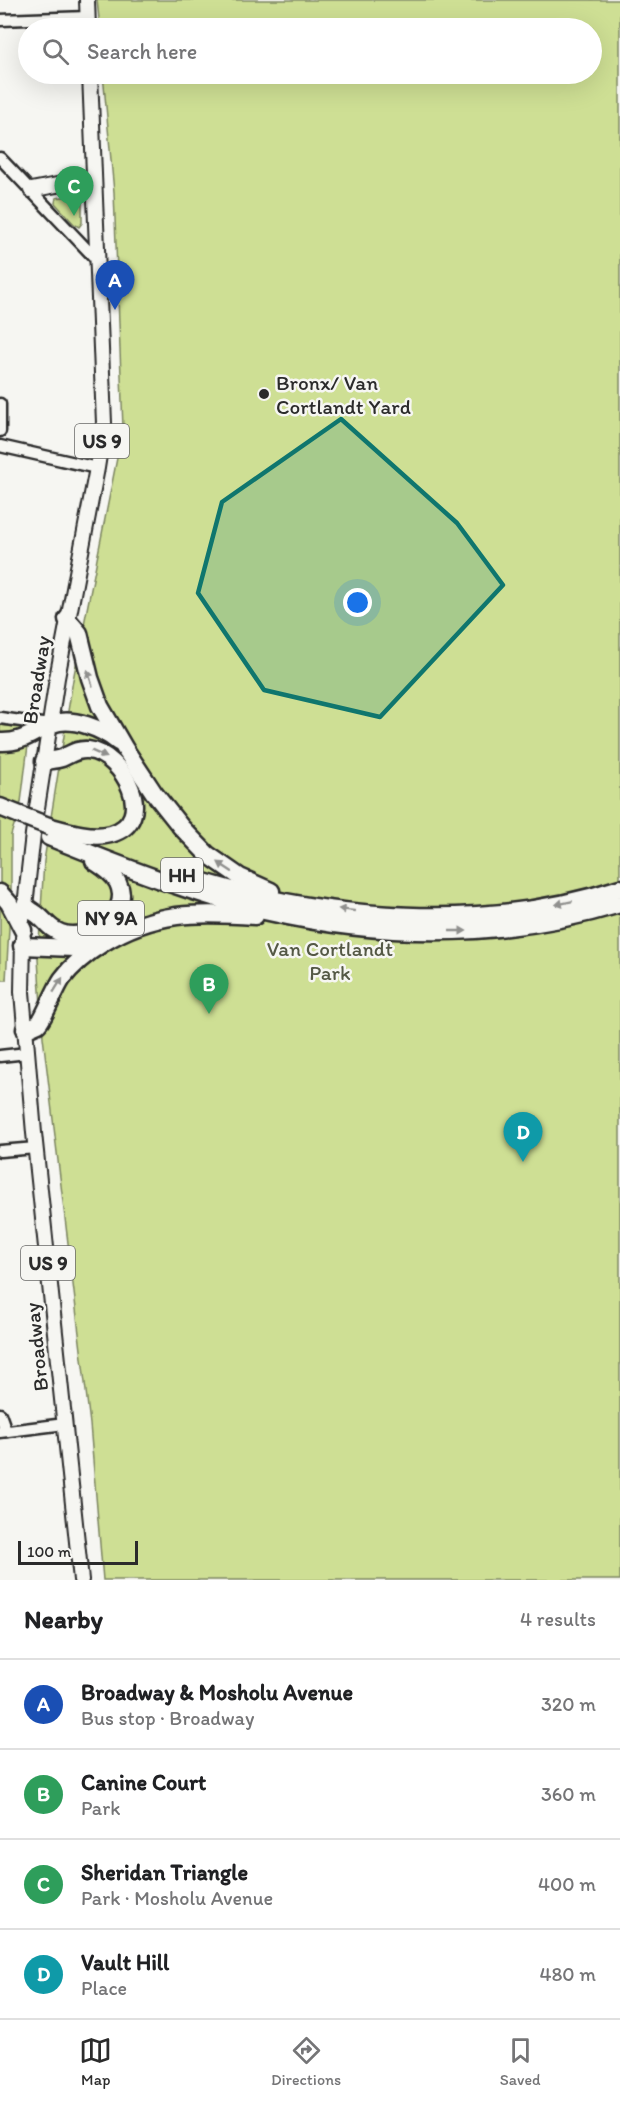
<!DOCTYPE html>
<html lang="en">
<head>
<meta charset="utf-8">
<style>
	:root { --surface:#fff; --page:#f6f6f6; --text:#202124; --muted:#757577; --line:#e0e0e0; --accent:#2b2b2b }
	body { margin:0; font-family:Itim,sans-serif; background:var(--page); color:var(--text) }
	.scale { position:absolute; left:18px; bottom:15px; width:120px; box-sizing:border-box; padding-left:6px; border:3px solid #2b2b2b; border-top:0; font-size:16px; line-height:21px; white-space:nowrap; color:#2b2b2b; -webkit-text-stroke:4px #f6f6f2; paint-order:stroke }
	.you { position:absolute; left:358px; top:603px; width:21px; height:21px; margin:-15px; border:4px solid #fff; border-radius:50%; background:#1a73e8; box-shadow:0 0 0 9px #1a73e833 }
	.badge { display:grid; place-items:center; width:39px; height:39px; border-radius:50%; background:var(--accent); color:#fff; font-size:20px; font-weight:700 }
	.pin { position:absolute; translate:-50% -50px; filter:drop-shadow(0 2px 3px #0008) }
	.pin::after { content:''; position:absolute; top:32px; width:21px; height:18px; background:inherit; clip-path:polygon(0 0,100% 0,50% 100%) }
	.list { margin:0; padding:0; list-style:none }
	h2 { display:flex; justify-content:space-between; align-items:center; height:78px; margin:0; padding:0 24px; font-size:26px }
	h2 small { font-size:20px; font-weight:400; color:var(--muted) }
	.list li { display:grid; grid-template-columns:39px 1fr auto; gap:18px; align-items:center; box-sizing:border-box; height:90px; padding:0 24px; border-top:2px solid var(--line) }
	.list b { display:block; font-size:22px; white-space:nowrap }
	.list p { margin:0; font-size:20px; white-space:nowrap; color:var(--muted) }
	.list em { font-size:20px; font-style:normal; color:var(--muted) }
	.icon { flex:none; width:33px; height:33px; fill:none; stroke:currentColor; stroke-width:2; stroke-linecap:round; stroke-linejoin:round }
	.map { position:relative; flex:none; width:620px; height:1580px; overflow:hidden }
	.search { position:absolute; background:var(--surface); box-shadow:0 6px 24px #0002; left:18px; right:18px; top:18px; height:66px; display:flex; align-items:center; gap:15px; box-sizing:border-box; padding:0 21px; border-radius:33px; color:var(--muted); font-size:22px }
	.sheet { height:438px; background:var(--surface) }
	nav { display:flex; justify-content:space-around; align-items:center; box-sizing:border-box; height:84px; border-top:2px solid var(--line); background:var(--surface); font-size:16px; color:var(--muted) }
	nav a { display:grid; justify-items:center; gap:3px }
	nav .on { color:var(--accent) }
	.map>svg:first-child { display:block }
	.green { fill:#cedf94; stroke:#7c8560; stroke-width:1.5 }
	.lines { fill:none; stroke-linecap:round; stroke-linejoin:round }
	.minor-casing { stroke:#2b2b2b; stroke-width:15 }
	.major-casing { stroke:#2b2b2b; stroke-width:18 }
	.highway-casing { stroke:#2b2b2b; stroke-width:21 }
	.minor { stroke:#f6f6f2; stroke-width:10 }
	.major { stroke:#f6f6f2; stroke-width:14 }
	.highway { stroke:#f6f6f2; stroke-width:16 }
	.highway-bridge-casing { stroke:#2b2b2b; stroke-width:21; stroke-linecap:butt }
	.highway-bridge { stroke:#f6f6f2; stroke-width:16 }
	.oneway { fill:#90908e }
	.marked { fill:#0f766e; fill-opacity:0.2; stroke:#0f766e; stroke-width:4.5; stroke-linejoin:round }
	.poi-dot { fill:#2b2b2b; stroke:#f6f6f2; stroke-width:2 }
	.labels { text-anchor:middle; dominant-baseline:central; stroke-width:5; stroke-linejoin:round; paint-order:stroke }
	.shield { fill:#f6f6f2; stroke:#686867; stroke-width:1.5 }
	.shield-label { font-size:20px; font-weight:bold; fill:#2b2b2b }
	.poi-label { font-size:21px; fill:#2b2b2b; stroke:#f6f6f2; text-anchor:start }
	.street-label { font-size:21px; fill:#2b2b2b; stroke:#f6f6f2 }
	.park-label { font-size:21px; fill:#545845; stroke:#f6f6f2 }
</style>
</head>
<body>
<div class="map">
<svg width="620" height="1580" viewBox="0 0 620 1580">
	<rect width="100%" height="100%" fill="#f6f6f2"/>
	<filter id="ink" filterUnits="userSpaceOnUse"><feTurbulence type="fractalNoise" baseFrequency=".0167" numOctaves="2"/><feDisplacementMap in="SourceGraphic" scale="12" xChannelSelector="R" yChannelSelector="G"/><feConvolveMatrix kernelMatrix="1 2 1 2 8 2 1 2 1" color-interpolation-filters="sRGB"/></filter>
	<g filter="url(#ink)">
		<g class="green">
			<polygon points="97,0 620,0 620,1580 103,1580 90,1424 43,1037 38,959 44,861 73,680 123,428 114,192 103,74 592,74 592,28 100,28"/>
			<polygon points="76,195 82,198 82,223 79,227 74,224 55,203 56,198"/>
			<polygon points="0,725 30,729 21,802 11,835 11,894 6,980 0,980"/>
		</g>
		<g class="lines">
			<g class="minor-casing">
				<g id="minor">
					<polyline points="0,20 88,17"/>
					<polyline points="0,158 96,259"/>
					<polyline points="0,404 0,431"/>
					<polyline points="0,446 97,468"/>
					<polyline points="0,718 49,725"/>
					<polyline points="0,1056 27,1053"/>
					<polyline points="0,1151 36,1148"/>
					<polyline points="0,1414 6,1431"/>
					<polyline points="0,1432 65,1424"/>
				</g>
			</g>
			<g class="major-casing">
				<g id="major">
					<polyline points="87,0 88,28"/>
					<polyline points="31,190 93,178"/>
					<polyline points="24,915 33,834 57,678 97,468 104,423 90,74"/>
					<polyline points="23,937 22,992 34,1133 81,1580"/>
				</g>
			</g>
			<g class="highway-casing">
				<g id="highway">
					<polyline points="67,619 79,633 90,678 100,706 125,749 154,793 181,827 207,854 240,877 271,891"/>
					<path d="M0,742C24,743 32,732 52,724C72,716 103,729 118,742"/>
					<path d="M44,761C50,760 56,760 62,758C71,754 77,749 88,750C124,754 158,821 111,834C93,839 69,832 51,827"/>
					<polyline points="0,807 20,815"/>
					<path d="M49,837C121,866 194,895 269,912C387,939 504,939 620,904"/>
					<path d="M193,879C327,920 486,933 620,888"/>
					<polyline points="0,893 9,903 23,930"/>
					<path d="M25,905C29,910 34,912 39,916C47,923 51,930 61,933C88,943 133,914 118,883C113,873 103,867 94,861"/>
					<polyline points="22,946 74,948 99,943"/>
					<path d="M25,1029C29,1028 34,1026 38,1024C44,1019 55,989 62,979C73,964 87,953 103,943C154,911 198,912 255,916"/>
				</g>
			</g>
			<use href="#minor" class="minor"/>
			<use href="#major" class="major"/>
			<use href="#highway" class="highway"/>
			<g class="highway-bridge-casing">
				<polyline id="highway-bridge" points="20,815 51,827"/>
			</g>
			<use href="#highway-bridge" class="highway-bridge"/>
		</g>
		<defs><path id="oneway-solid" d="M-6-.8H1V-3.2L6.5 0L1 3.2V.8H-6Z" transform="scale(1.5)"/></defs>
		<g class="oneway">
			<use href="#oneway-solid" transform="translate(90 678) rotate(-107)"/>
			<use href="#oneway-solid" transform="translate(99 754) rotate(24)"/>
			<use href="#oneway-solid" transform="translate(225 867) rotate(-146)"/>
			<use href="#oneway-solid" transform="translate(564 903) rotate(168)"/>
			<use href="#oneway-solid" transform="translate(347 910) rotate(-173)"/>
			<use href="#oneway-solid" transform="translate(458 931)"/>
			<use href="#oneway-solid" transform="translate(58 985) rotate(-58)"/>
		</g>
	</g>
	<path class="marked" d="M341,419L457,523L503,585L380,717L264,690L198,593L222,502Z"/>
	<circle class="poi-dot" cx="264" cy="394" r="6"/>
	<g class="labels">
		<g class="shield">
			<rect x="75" y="424" width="54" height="34" rx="4.5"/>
			<rect x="161" y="858" width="42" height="34" rx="4.5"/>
			<rect x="78" y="901" width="66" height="34" rx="4.5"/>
			<rect x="21" y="1246" width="54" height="34" rx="4.5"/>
		</g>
		<g class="shield-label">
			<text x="102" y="441">US 9</text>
			<text x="182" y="875">HH</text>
			<text x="111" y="918">NY 9A</text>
			<text x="48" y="1263">US 9</text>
		</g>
		<g class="poi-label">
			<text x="276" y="382">Bronx/ Van<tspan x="276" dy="24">Cortlandt Yard</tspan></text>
		</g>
		<g class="street-label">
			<text transform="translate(36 680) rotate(-81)">Broadway</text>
			<text transform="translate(36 1347) rotate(-96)">Broadway</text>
		</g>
		<g class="park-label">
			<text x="330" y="948">Van Cortlandt<tspan x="330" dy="24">Park</tspan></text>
		</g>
	</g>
</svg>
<div class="scale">100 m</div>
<div class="you"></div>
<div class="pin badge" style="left:115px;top:310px;background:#1a4fb4">A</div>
<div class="pin badge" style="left:209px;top:1014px;background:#2e9e5b">B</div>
<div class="pin badge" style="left:74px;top:216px;background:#2e9e5b">C</div>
<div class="pin badge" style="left:523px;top:1162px;background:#0f9aa8">D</div>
<div class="search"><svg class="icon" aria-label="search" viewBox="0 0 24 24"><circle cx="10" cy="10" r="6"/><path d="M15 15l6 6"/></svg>Search here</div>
</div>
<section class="sheet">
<h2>Nearby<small>4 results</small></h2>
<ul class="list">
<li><span class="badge" style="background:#1a4fb4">A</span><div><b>Broadway &amp; Mosholu Avenue</b><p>Bus stop · Broadway</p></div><em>320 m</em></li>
<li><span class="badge" style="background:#2e9e5b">B</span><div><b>Canine Court</b><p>Park</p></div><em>360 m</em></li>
<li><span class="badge" style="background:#2e9e5b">C</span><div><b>Sheridan Triangle</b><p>Park · Mosholu Avenue</p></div><em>400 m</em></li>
<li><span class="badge" style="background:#0f9aa8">D</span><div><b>Vault Hill</b><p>Place</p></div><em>480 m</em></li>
</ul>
</section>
<nav>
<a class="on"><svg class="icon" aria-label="map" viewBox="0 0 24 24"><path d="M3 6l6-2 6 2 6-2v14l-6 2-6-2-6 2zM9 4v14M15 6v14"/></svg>Map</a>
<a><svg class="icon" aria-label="directions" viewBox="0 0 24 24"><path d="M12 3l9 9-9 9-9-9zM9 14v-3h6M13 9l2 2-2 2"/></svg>Directions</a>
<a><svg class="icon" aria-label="saved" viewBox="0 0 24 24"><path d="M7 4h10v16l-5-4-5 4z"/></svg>Saved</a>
</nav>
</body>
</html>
